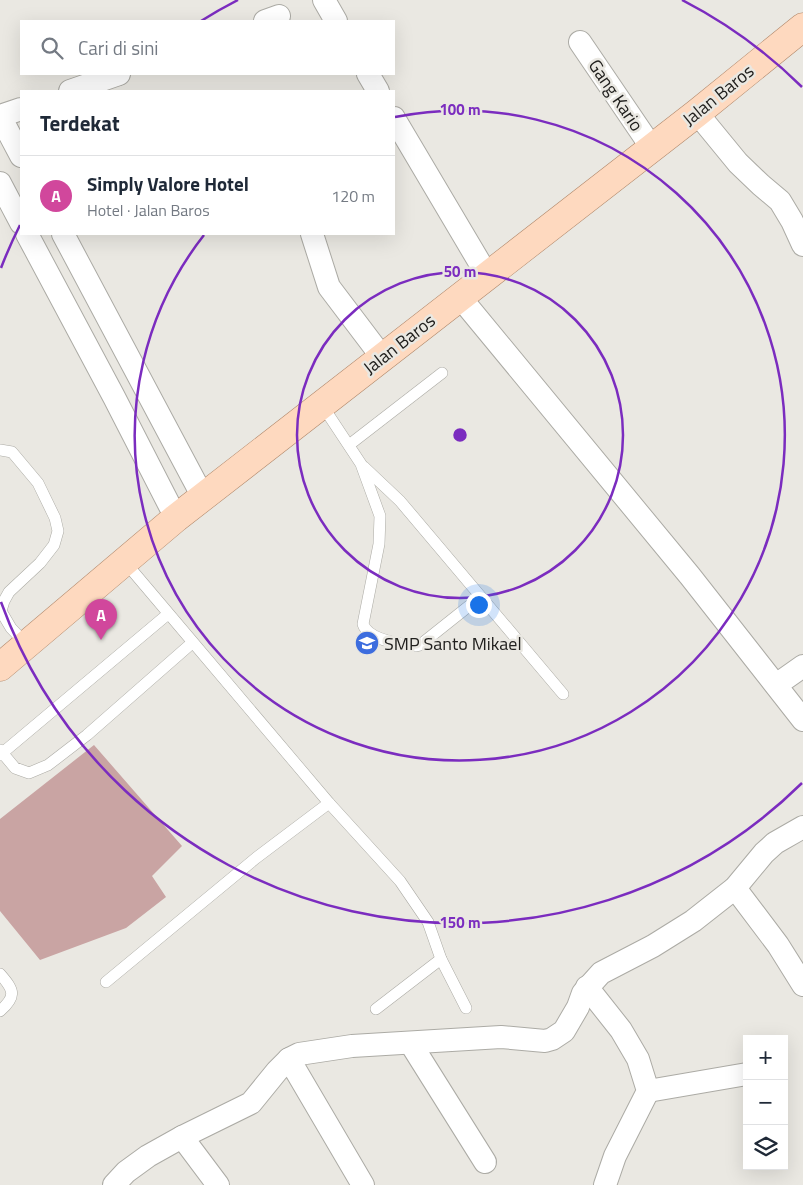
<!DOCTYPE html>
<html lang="id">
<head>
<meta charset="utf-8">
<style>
	:root { --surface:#fff; --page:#f2f2f3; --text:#1f2937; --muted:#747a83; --line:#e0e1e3; --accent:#3d6dde }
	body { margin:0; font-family:"Titillium Web",sans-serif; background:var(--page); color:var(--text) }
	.controls { position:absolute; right:15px; bottom:15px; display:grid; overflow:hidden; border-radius:0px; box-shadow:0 5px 20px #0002 }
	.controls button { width:45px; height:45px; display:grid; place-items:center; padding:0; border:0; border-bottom:1px solid var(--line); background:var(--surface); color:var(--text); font:25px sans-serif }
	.you { position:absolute; left:478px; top:604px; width:18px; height:18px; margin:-12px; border:4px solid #fff; border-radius:50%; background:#1a73e8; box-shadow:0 0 0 8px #1a73e833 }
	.badge { display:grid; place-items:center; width:32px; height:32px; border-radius:50%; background:var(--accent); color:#fff; font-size:16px; font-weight:700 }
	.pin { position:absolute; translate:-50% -41px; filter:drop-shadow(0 1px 2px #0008) }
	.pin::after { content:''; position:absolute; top:26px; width:18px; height:15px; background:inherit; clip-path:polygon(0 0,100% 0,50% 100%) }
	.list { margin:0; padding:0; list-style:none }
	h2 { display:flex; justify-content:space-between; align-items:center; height:65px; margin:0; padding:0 20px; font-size:21px }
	h2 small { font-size:16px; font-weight:400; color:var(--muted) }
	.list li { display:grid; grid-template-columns:32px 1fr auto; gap:15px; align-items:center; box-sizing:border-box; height:80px; padding:0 20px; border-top:1px solid var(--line) }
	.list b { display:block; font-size:19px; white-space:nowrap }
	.list p { margin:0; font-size:16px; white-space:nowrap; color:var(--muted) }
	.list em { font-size:16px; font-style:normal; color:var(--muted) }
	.icon { flex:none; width:28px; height:28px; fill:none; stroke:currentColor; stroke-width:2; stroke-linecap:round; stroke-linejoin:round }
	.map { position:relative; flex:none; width:803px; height:1185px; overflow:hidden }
	.search { position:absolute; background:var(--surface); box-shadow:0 5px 20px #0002; left:20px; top:20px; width:375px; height:55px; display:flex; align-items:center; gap:12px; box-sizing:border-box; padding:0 18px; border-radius:0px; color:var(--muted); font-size:19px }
	.panel { position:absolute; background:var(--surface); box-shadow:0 5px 20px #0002; left:20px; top:90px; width:375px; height:145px; border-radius:0px }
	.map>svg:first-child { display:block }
	.forest { fill:#c9a4a3 }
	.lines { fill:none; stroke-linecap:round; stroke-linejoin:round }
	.service-casing { stroke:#acaba5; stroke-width:12 }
	.minor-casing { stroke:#acaba5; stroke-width:24 }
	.primary-casing { stroke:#b1886b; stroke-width:29 }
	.service { stroke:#fff; stroke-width:11 }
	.minor { stroke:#fff; stroke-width:22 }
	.primary { stroke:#fed9bf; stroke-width:28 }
	.ring { fill:none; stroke:#7b2cbf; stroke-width:2.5 }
	.labels { text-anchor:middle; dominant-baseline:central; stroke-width:5; stroke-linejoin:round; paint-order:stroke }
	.street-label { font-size:18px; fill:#21201e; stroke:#eae8e2 }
	.poi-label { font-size:18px; fill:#21201e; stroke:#eae8e2; text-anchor:start }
	.centre { fill:#7b2cbf; stroke:#eae8e2; stroke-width:2.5 }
	.ring-label { font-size:15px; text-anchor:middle; font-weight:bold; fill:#7b2cbf; stroke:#eae8e2; stroke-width:5; stroke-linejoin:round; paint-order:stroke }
</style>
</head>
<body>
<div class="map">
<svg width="803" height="1185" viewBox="0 0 803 1185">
	<rect width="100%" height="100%" fill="#eae8e2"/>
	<polygon class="forest" points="94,745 182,846 152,876 166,897 126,928 40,960 0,911 0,819"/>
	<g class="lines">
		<g class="service-casing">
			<g id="service">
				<path d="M322,405L361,464L380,516L379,544L363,624C368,640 399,644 415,646L420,645L469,606"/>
				<polyline points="349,445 442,373"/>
				<polyline points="0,450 12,452 38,483 55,518 58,531 54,545 40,563 9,592 4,601 1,611 11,628 27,645"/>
				<polyline points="364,467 400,501 563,694"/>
				<polyline points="125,562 329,803 400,881 428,922 441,959 466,1008"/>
				<polyline points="0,750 15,768 29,773 48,765 87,735 192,643"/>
				<polyline points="0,755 168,614"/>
				<path d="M0,974C14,990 17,996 0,1011"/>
				<polyline points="106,982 256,858 329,803"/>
				<polyline points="376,1009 441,959"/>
			</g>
		</g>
		<g class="minor-casing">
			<g id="minor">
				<polyline points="324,0 336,21"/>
				<polyline points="265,21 279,16"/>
				<polyline points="580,42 652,148"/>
				<polyline points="368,74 378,91"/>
				<polyline points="70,91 119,74"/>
				<polyline points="697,113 738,163 761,185 780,201 792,221 803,245"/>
				<polyline points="0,116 21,156"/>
				<polyline points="0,116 21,109"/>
				<polyline points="394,118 487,275"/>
				<polyline points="0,183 21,223"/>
				<polyline points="27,234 114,397 176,518"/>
				<polyline points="63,234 203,497"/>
				<polyline points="312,234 329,287 382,357"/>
				<polyline points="459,296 690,576 803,720"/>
				<polyline points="776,685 803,666"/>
				<polyline points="735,888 778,945 803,985"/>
				<polyline points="587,987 621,1030 638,1059 648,1091 615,1156 605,1185"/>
				<polyline points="411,1044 485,1162"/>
				<polyline points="289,1059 363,1185"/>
				<polyline points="648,1091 747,1074"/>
				<polyline points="182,1137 218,1185"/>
				<polyline points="114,1185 126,1172 148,1156 182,1137 251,1103 277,1071 289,1059 299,1054 352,1046 501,1037 545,1041 552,1039 564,1031 578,1007 583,993 601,973 653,946 693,921 735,888 764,853 775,843 803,827"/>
			</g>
		</g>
		<g class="primary-casing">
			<polyline id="primary" points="0,667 176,518 697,113 803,27"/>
		</g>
		<use href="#service" class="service"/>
		<use href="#minor" class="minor"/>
		<use href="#primary" class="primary"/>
	</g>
	<g class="ring">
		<circle cx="460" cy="435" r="163"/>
		<path d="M395 117A325 325 0 1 1 204 235"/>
		<path d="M802 783A488 488 0 0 1 1 602M1 268A488 488 0 0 1 20 225M201 21A488 488 0 0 1 238 0M682 0A488 488 0 0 1 802 87"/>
	</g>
	<defs>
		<g id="school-disc" transform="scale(1.25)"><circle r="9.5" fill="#3d6dde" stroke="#eae8e2"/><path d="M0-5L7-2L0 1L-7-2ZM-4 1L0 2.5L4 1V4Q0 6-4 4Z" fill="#fff"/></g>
	</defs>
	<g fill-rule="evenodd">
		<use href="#school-disc" x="367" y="643"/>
	</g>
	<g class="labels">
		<g class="street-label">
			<text transform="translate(616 95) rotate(56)">Gang Kario</text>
			<text transform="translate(718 95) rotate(-39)">Jalan Baros</text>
			<text transform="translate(399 344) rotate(-38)">Jalan Baros</text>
		</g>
		<g class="poi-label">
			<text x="384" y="643">SMP Santo Mikael</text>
		</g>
	</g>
	<circle cx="460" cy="435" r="8" class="centre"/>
	<g class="ring-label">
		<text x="460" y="115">100 m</text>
		<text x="460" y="277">50 m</text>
		<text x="460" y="928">150 m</text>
	</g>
</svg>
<div class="controls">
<button>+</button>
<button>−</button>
<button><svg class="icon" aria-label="layers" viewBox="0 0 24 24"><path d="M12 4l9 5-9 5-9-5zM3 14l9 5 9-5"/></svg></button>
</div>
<div class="you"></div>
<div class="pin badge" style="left:101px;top:640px;background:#d1479c">A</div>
<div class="search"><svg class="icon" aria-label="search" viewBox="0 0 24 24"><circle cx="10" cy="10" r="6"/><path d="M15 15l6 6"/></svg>Cari di sini</div>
<section class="panel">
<h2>Terdekat<small></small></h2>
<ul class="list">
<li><span class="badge" style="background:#d1479c">A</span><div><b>Simply Valore Hotel</b><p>Hotel · Jalan Baros</p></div><em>120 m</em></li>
</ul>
</section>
</div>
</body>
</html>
